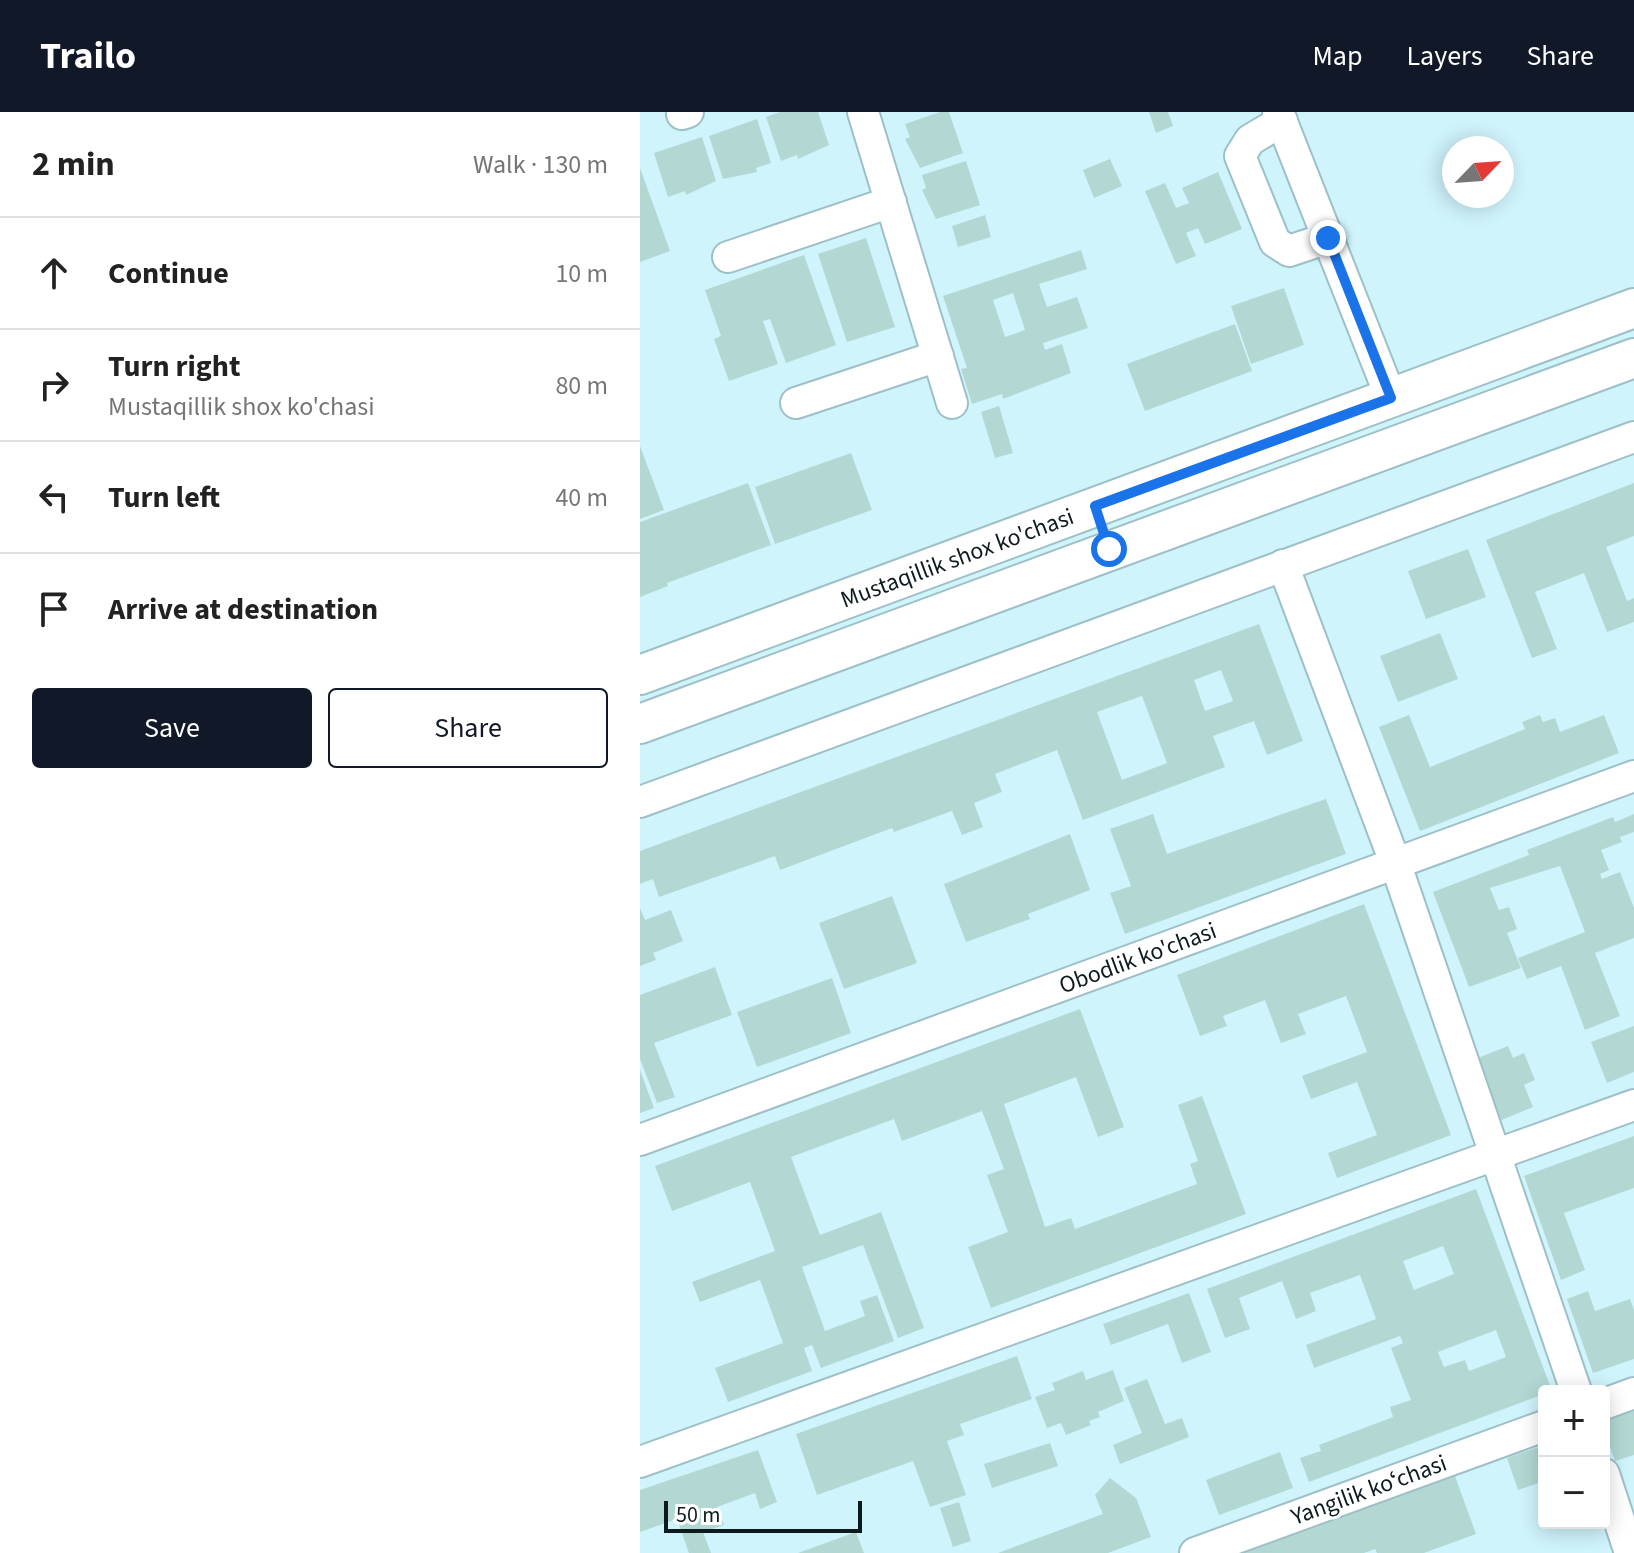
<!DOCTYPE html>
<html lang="en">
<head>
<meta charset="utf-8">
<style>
	:root { --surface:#fff; --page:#f2f2f2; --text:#222; --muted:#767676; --line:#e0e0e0; --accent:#111827 }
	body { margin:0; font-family:"Source Sans 3",sans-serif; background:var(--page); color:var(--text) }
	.controls { position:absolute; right:24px; bottom:24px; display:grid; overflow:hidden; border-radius:8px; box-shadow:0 4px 20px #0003 }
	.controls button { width:72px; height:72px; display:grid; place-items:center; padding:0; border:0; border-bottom:2px solid var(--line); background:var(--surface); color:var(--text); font:40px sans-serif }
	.compass { position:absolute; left:802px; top:24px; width:72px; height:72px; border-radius:50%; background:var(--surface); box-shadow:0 4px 20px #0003; rotate:65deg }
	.scale { position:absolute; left:24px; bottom:20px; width:198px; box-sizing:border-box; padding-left:8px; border:4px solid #0e1b1e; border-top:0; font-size:22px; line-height:28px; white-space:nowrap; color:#0e1b1e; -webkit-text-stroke:6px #fff; paint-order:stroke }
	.stop { position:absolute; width:24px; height:24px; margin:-18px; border:6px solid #1a73e8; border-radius:50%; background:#fff }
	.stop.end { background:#1a73e8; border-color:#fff; box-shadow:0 2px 8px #0008 }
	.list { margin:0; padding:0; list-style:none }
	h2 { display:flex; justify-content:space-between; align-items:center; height:104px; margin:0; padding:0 32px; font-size:34px }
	h2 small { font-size:26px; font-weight:400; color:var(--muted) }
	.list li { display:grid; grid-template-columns:52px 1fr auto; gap:24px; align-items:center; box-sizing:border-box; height:112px; padding:0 32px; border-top:2px solid var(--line) }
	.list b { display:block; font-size:30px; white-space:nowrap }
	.list p { margin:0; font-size:26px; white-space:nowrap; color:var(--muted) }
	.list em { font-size:26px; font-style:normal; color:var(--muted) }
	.actions { display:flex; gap:16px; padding:24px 32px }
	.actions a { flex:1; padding:18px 0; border:2px solid var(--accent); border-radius:8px; text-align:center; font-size:28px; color:var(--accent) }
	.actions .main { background:var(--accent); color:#fff }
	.icon { flex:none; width:44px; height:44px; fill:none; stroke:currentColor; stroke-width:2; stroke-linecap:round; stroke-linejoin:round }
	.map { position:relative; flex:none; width:994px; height:1441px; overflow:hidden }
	header { display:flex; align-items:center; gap:48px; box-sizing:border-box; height:112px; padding:0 40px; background:var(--accent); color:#fff }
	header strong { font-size:38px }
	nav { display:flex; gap:44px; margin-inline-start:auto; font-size:28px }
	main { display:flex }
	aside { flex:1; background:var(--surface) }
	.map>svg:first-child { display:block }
	.building { fill:#b3d8d4; fill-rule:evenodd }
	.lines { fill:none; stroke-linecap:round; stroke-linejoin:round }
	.minor-casing { stroke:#9dc0c8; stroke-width:34 }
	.major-casing { stroke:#9dc0c8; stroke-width:42 }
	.minor { stroke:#fff; stroke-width:30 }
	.major { stroke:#fff; stroke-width:38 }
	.route { stroke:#1a73e8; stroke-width:10 }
	.labels { text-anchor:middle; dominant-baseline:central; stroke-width:6; stroke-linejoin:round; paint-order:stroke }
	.street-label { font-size:24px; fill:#0e1b1e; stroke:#fff }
</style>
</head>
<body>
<header>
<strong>Trailo</strong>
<nav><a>Map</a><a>Layers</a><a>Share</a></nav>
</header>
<main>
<aside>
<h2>2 min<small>Walk · 130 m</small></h2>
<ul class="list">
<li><svg class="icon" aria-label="ahead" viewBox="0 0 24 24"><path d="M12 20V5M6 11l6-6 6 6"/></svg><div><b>Continue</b></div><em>10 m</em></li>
<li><svg class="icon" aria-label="right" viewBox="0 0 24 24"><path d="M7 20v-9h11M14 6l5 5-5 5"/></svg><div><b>Turn right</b><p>Mustaqillik shox ko'chasi</p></div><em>80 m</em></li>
<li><svg class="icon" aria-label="left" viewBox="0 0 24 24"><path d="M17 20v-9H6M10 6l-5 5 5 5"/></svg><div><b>Turn left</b></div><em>40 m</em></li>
<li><svg class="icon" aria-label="arrive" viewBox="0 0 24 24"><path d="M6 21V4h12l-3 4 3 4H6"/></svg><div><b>Arrive at destination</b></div></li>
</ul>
<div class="actions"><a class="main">Save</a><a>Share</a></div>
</aside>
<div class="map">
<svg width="994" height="1441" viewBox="0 0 994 1441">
	<rect width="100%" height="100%" fill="#d0f4fc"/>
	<g class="building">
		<polygon points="140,0 178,0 189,33 158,47 157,43 141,49 126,5"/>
		<polygon points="300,0 309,0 323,41 280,56 265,27 270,25 265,12"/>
		<polygon points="509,0 528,0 533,14 516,21"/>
		<polygon points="117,7 131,51 116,56 117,60 83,67 69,24"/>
		<polygon points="62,25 76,69 46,83 45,79 28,85 14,41"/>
		<polygon points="470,47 482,74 454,86 443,58"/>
		<polygon points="326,49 340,93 296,107 282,78 286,76 282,63"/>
		<polygon points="0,56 30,139 0,150"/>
		<polygon points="578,60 602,117 565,132 558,116 546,121 556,144 536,152 505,79 525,71 536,96 549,91 542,76"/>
		<polygon points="345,103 351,125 318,135 312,114"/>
		<polygon points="226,126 255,215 207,230 178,142"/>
		<path d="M441,138L447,157L399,172L407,195L437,185L448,216L403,231L405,238L422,232L431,261L363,287L362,282L332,292L321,257L327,256L303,184ZM373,181L385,218L365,225L353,188Z"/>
		<polygon points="164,143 196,233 146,251 130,207 123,209 138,252 89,269 74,227 81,224 65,178"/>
		<polygon points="644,176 664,233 611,252 591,194"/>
		<polygon points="595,212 612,259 505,299 487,252"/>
		<polygon points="359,294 373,341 355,346 341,300"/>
		<polygon points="0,334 24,398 0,407"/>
		<polygon points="211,341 232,398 135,432 115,375"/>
		<polygon points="108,371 131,433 27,471 28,474 0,485 0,410"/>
		<polygon points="994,371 994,424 966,435 987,489 994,486 994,510 967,520 944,461 895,480 917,537 892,546 846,428"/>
		<polygon points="828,437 846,485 786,507 768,459"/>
		<path d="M619,512L663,629L627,643L614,609L573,624L585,655L443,708L417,638L355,662L362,680L334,691L343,715L322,723L312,699L254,720L252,716L140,758L135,744L19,785L13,767L0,772V739ZM581,558L593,589L565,599L554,568ZM502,584L527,651L482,668L457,600Z"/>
		<polygon points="800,521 818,567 758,590 740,544"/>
		<polygon points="769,603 790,655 885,617 882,610 900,603 903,610 915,606 920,620 964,603 979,641 780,719 739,615"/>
		<polygon points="686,687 706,742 485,822 470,781 491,774 470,717 513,702 527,742"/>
		<polygon points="994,702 994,720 980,725 982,730 961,738 969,758 960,762 962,767 980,760 994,796 994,826 955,841 980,904 945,918 921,854 887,867 878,846 945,820 920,754 850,776 859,798 869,795 877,817 867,821 881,856 829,875 793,780 889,743 887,738 973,705 975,710"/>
		<polygon points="430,722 450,778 388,802 390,807 326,830 304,772"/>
		<polygon points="252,784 277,851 204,877 179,811"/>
		<polygon points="724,792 811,1023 697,1066 688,1041 737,1023 717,970 671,987 662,964 727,940 706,884 658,902 666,922 641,931 625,888 583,904 587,914 560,924 537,863"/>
		<polygon points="0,796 5,808 31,798 43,829 13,841 16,848 0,854"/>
		<polygon points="75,855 92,903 14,931 35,985 17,991 0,947 0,883"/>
		<polygon points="192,866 211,921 117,955 97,900"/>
		<polygon points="440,897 484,1015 458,1025 436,965 364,992 405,1115 431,1106 435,1117 557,1072 550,1052 558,1049 538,993 562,984 606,1102 351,1196 328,1135 368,1120 347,1063 364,1057 342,999 262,1029 254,1007 151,1045 180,1123 241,1100 284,1216 258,1226 223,1133 162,1155 185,1219 225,1204 220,1189 237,1183 254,1229 181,1256 172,1233 164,1236 172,1259 88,1290 75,1256 143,1231 120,1168 60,1190 52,1170 135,1139 110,1070 32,1099 15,1054"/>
		<polygon points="994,914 994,960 967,971 951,930"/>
		<polygon points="868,934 873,946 884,941 895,968 884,973 893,995 859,1009 833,948"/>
		<polygon points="0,958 14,996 0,1001"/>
		<polygon points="994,1024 994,1076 924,1101 945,1158 921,1168 884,1064"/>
		<path d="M836,1077L912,1279L669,1370L660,1346L681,1339L679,1333L753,1305L750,1295L771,1288L751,1236L763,1231L760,1224L674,1256L666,1233L736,1207L720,1163L670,1181L676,1199L656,1207L642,1169L599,1186L610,1217L585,1226L567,1177ZM803,1134L814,1162L774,1178L763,1149ZM856,1218L866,1245L829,1259L825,1248L804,1255L798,1240Z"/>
		<polygon points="948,1179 955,1199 990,1187 994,1198 994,1247 953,1261 927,1187"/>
		<polygon points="549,1181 571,1240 542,1251 528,1212 471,1233 463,1212"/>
		<polygon points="377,1244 392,1287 320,1312 324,1323 307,1329 326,1383 290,1395 273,1349 177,1383 156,1322"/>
		<polygon points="473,1258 484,1289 458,1300 460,1305 449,1309 451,1313 426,1323 421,1311 407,1316 395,1285 415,1278 412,1271 443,1259 446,1268"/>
		<polygon points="507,1267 525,1312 542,1306 549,1325 480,1352 473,1333 502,1321 484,1276"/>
		<polygon points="994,1293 994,1343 975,1349 964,1318 964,1304"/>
		<polygon points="410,1331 418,1354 352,1376 344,1352"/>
		<polygon points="904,1333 904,1369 878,1378 867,1346"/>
		<polygon points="118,1338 137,1390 120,1397 115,1381 77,1395 84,1413 63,1420 71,1441 49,1441 37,1407 0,1420 0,1378"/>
		<polygon points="640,1340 653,1376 579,1403 566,1368"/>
		<polygon points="815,1364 836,1422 784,1441 737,1441 735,1437 724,1441 601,1441"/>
		<polygon points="470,1366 496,1386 511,1425 468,1441 358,1441 463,1402 455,1383"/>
		<polygon points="319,1390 331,1429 313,1435 300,1396"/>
		<polygon points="216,1420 224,1441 158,1441"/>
	</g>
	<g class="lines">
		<g class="minor-casing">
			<g id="minor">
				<polyline points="223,0 312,291"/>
				<polyline points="638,0 751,286"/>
				<polyline points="42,2 48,0"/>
				<polyline points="642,9 610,28 600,44 635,130 649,139 688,126"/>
				<polyline points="88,145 251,90"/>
				<polyline points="156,291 298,244"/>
				<polyline points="643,453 756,753 936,1279"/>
				<polyline points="0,690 994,325"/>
				<path id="s1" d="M0,1028L994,664"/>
				<polyline points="964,1292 994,1281"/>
				<polyline points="0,1350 994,993"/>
				<polyline points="964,1362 990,1441"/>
				<polyline points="555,1441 904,1314"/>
			</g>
		</g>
		<g class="major-casing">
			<g id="major">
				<path id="s2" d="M0,563L994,196"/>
				<polyline points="0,612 994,246"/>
			</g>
		</g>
		<use href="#minor" class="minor"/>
		<use href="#major" class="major"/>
	</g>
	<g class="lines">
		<polyline class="route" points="469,437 455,394 751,286 688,126"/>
	</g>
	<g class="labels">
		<g class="street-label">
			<text stroke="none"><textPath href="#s2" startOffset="338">Mustaqillik shox ko'chasi</textPath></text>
			<text stroke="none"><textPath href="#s1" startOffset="530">Obodlik ko'chasi</textPath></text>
			<text transform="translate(729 1378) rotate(-20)">Yangilik koʻchasi</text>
		</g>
	</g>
</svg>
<div class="controls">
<button>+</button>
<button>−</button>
</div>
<svg class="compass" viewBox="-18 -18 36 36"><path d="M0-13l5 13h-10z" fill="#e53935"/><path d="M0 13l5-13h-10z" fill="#767676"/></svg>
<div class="scale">50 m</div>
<div class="stop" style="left:469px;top:437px"></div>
<div class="stop end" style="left:688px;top:126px"></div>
</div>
</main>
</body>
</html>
